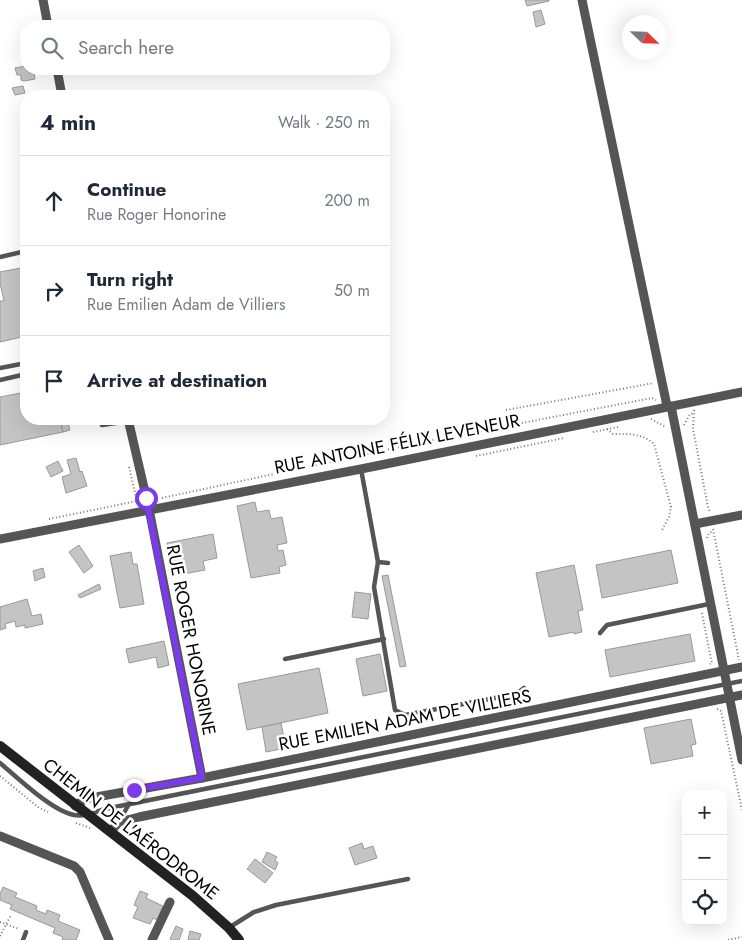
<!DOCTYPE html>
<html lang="en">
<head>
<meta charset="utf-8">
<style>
	:root { --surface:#fff; --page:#f2f2f3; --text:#1f2937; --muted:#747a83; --line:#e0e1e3 }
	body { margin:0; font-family:Jost,sans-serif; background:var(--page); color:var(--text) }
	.controls { position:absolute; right:15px; bottom:15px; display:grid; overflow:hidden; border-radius:10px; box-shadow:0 5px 20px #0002 }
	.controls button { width:45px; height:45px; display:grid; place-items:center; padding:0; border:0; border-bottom:1px solid var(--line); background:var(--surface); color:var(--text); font:25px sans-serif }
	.compass { position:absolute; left:622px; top:15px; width:45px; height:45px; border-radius:50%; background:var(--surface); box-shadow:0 5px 20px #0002; rotate:113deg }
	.stop { position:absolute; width:15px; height:15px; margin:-11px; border:4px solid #7c3aed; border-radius:50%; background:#fff }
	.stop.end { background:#7c3aed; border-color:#fff; box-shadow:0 1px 5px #0008 }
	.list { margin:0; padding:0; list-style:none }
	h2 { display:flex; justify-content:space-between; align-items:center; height:65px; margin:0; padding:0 20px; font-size:21px }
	h2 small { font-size:16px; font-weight:400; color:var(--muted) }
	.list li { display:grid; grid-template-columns:32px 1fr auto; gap:15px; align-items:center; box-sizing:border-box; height:90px; padding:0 20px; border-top:1px solid var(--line) }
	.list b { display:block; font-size:19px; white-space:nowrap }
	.list p { margin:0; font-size:16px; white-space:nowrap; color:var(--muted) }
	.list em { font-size:16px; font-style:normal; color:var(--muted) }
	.icon { flex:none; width:28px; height:28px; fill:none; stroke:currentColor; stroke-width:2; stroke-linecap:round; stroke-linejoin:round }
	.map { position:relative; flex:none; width:742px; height:940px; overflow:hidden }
	.search { position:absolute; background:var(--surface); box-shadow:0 5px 20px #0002; left:20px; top:20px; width:370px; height:55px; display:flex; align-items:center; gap:12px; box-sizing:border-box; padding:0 18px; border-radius:20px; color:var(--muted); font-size:19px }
	.panel { position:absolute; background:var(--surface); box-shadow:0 5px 20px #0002; left:20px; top:90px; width:370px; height:335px; border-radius:20px }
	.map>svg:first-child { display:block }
	.building { fill:#c4c4c4; stroke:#999 }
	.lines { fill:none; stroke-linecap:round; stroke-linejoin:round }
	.path { stroke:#777; stroke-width:2; stroke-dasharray:1 2.5; stroke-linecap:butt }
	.service { stroke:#555; stroke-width:4.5 }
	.minor { stroke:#555; stroke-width:9 }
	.secondary { stroke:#222; stroke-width:10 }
	.route { stroke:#7c3aed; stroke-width:6 }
	.labels { text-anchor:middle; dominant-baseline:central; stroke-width:5; stroke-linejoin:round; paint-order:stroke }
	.street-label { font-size:18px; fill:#000; stroke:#fff }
</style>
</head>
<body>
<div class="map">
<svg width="742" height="940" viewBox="0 0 742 940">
	<rect width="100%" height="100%" fill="#fff"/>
	<g class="building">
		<polygon points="525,0 549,0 549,1 527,6"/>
		<polygon points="541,10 545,24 536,27 533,12"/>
		<polygon points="26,66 26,69 29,69 30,73 34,72 35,79 24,81 21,80 21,75 17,75 15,68"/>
		<polygon points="23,86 25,93 15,95 12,88"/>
		<polygon points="26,267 26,336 0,342 0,301 4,301 0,283 0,272"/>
		<polygon points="26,392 26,419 60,419 63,432 0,445 0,397"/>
		<polygon points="60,419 67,419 70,430 63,432"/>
		<polygon points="76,458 80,472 82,471 87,486 66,493 62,477 71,474 67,460"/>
		<polygon points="58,461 63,471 51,477 46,467"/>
		<polygon points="255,502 257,512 269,510 271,519 282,517 287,543 277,545 278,551 283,550 286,565 279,567 280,573 251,578 237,506"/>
		<polygon points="213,534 217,558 203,561 205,570 173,576 167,543"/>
		<polygon points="79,545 93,566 84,573 69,552"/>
		<polygon points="671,550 678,583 602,598 596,565"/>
		<polygon points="131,552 133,564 137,564 144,604 120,608 110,556"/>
		<polygon points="574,565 583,610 578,611 582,632 574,634 574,632 549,637 536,573"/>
		<polygon points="43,568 45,577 35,581 33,571"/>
		<polygon points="388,575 406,666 400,667 382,576"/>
		<polygon points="99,584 101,589 80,598 78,595"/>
		<polygon points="355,592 371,594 368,619 352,617"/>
		<polygon points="27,599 32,616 41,614 43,624 25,628 25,625 16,627 15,621 5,624 6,628 0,630 0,607"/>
		<polygon points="690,634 695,661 610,677 605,650"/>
		<polygon points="164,641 169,665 158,668 156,657 129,663 126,649"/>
		<polygon points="380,654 387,691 363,696 356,659"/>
		<polygon points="319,668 328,713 247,730 238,684"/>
		<polygon points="691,719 696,744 691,745 693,756 651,764 644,728"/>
		<polygon points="281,723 286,748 266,752 262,727"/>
		<polygon points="362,843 364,849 373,846 377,858 355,865 349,848"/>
		<polygon points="267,852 277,857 275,860 278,863 275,870 262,862"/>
		<polygon points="255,859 273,873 265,883 247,869"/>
		<polygon points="3,887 17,893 15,897 37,906 36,910 46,914 47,910 60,915 58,921 80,930 76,940 62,940 63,937 53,933 55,928 10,909 12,905 0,900 0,894"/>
		<polygon points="140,891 148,894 146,898 163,906 157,920 153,918 150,924 133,918 138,907 134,905"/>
		<polygon points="176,926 183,929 179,940 171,940 170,939"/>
		<polygon points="190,931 201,934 199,940 188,940"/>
	</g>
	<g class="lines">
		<g class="path">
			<polyline points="506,410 654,383"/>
			<polyline points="694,410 693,429 708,507 710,513"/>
			<polyline points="651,419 666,427"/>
			<polyline points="684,425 690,414 695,413"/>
			<path d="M607,429L613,434C629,434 642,433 654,444L671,507L669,517L662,530"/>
			<polyline points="593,432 618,427"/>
			<polyline points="476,456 564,438"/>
			<polyline points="129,467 137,501"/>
			<polyline points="162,498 423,442 652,398 656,400"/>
			<polyline points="49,519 137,501"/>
			<polyline points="713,529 739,660"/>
			<polyline points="707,538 709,533 713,531"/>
			<polyline points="702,613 711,659 712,663 710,664"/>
			<polyline points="717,709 721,711 742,810"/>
			<polyline points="0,776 38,807 48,812"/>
			<polyline points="73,790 84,790"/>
			<polyline points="76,823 90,828"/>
			<polyline points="0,922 19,929"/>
			<polyline points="0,936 11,915"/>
			<polyline points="728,940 742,937"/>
		</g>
		<g class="service">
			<polyline points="0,257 26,251"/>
			<polyline points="0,368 26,363"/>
			<polyline points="0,380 26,374"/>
			<polyline points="100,419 102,425 129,421"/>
			<polyline points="361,469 378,562"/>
			<polyline points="388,563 378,562 374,587 395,710 405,715 516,694 524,688"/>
			<polyline points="600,633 607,625 709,604"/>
			<polyline points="285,659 384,639"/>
			<path d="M0,763C18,778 52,811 74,815C85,817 95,812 105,809L742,681"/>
			<polyline points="120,820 129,804"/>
			<polyline points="230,927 254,912 276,905 408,879"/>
			<polyline points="23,940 26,932"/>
		</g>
		<g class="minor">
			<polyline points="43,0 48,26"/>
			<polyline points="582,0 667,406"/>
			<polyline points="57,69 62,96"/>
			<polyline points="671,406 742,760"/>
			<polyline points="128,419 149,509 202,778"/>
			<polyline points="695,524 742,515"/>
			<polyline points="0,539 361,469 742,392"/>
			<polyline points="75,806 85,799 202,778 742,667"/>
			<polyline points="110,832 119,822 139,817 742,695"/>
			<polyline points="0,836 74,866 80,872 109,940"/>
			<polyline points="152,940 170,902"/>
		</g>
		<polyline class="secondary" points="0,746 193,896 229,928 239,940"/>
	</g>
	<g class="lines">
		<polyline class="route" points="134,790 202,778 146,498"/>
	</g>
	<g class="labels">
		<g class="street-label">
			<text transform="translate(397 444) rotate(-11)">RUE ANTOINE FÉLIX LEVENEUR</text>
			<text transform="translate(191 640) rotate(79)">RUE ROGER HONORINE</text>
			<text transform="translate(405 720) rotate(-11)">RUE EMILIEN ADAM DE VILLIERS</text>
			<text transform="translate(131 829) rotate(38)">CHEMIN DE L'AÉRODROME</text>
		</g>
	</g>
</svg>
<div class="controls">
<button>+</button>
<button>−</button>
<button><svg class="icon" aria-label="locate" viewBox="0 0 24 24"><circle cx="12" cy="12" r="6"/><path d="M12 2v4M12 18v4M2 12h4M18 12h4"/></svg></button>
</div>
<svg class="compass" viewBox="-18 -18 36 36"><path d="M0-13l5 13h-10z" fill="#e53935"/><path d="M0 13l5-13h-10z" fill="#747a83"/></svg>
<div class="stop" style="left:146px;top:498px"></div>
<div class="stop end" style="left:134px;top:790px"></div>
<div class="search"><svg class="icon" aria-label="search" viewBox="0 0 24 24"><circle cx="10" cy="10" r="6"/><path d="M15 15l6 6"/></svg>Search here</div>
<section class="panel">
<h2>4 min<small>Walk · 250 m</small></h2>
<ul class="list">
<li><svg class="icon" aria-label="ahead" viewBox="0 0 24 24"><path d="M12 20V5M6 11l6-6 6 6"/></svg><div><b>Continue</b><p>Rue Roger Honorine</p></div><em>200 m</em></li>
<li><svg class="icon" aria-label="right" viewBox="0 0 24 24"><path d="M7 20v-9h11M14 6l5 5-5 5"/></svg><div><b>Turn right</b><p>Rue Emilien Adam de Villiers</p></div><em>50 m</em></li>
<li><svg class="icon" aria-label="arrive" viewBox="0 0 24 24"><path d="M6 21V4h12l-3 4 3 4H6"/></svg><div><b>Arrive at destination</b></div></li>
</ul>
</section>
</div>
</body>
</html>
